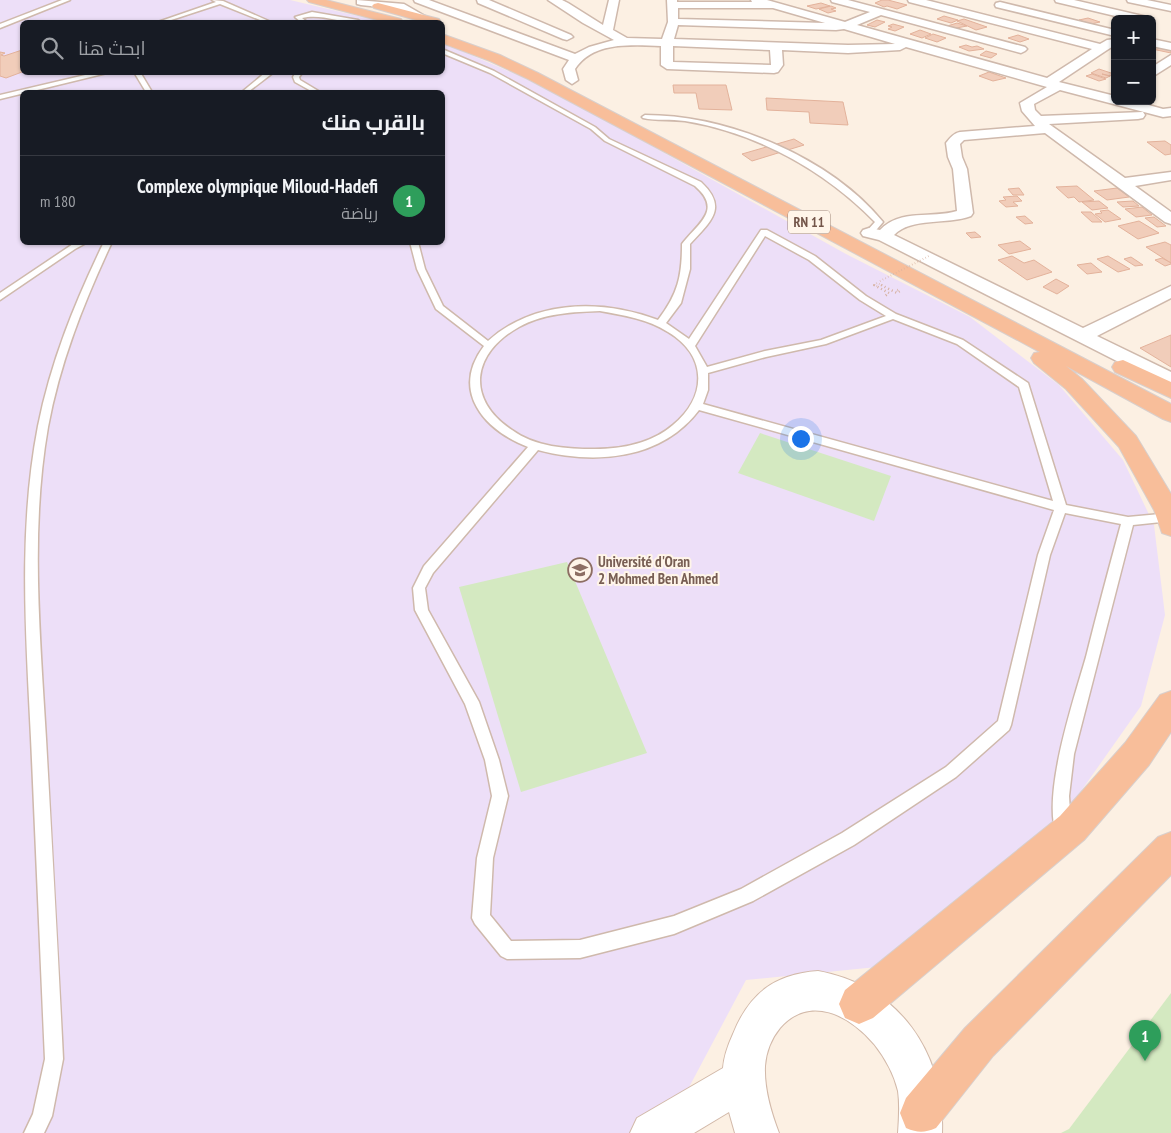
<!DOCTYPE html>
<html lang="ar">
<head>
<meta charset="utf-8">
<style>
	:root { --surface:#171b24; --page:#242831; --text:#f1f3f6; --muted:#9ea1a6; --line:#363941; --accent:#2563eb }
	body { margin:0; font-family:"PT Sans Narrow",Cairo,sans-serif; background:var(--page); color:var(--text); direction:rtl }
	.controls { position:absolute; right:15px; top:15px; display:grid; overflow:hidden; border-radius:8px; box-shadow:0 1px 4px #0004 }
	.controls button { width:45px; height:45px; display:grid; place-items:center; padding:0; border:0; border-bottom:1px solid var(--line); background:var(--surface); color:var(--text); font:25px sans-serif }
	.you { position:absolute; left:800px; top:438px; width:18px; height:18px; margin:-12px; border:4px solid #fff; border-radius:50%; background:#1a73e8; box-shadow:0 0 0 8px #1a73e833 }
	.badge { display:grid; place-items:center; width:32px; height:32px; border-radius:50%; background:var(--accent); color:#fff; font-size:16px; font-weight:700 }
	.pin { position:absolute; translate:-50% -41px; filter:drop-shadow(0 1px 2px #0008) }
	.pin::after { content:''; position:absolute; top:26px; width:18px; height:15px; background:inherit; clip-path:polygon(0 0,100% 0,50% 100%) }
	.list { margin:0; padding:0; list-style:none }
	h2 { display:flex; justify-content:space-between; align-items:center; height:65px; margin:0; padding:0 20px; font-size:21px }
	h2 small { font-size:16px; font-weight:400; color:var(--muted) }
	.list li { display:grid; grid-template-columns:32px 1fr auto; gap:15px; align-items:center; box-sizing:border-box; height:90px; padding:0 20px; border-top:1px solid var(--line) }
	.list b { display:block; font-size:19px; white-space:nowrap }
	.list p { margin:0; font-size:16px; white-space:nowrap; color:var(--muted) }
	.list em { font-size:16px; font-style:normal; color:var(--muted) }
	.icon { flex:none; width:28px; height:28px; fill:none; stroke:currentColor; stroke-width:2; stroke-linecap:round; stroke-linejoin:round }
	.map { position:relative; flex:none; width:1171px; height:1133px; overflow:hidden; direction:ltr }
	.search { position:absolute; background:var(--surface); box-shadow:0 1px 4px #0004; left:20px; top:20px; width:425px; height:55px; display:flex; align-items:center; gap:12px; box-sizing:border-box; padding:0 18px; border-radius:8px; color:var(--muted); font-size:19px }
	.panel { position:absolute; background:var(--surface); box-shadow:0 1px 4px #0004; left:20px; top:90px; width:425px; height:155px; border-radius:8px; direction:rtl }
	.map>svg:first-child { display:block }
	.education { fill:#eddff8; fill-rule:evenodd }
	.green { fill:#d4e9c1 }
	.building { fill:#f1cdba; stroke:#e3b29b }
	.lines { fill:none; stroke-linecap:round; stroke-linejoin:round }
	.service-casing { stroke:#cfb9ac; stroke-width:3 }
	.minor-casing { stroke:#cfb9ac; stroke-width:3 }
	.secondary-casing { stroke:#d2b9a9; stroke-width:2 }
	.trunk-casing { stroke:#d8cfcc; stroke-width:2 }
	.path-far1 { stroke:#d6b09e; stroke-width:2; stroke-dasharray:0.5 2.5; stroke-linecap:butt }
	.path { stroke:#d6b09e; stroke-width:2.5; stroke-dasharray:1 3; stroke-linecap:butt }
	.service { fill:#fff; fill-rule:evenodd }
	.minor { fill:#fff; fill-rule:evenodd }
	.secondary { fill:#fff; fill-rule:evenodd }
	.trunk { fill:#f8be9a; fill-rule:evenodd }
	.path-bridge { stroke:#d6b09e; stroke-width:2; stroke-dasharray:0.5 2.5; stroke-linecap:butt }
	.labels { text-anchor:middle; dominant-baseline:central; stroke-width:4; stroke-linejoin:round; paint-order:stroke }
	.shield { fill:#fff5e9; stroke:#9d8579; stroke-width:1 }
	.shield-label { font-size:14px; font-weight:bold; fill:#735549 }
	.education-label { font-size:15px; font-weight:bold; fill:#785e54; stroke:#fff5e9; text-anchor:start }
</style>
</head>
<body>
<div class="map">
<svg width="1171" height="1133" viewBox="0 0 1171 1133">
	<rect width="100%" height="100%" fill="#fcf0e3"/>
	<path class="education" d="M0,0H290L383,22H22V72H442L443,43L522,77L596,115L846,254L970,317L1059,385L1123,460L1154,525L1165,615L1141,706L1031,862L907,964L746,980L670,1123L650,1133H0ZM22,92H442V242H22Z"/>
	<g class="green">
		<polygon points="760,433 891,476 874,521 738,473"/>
		<polygon points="567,562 647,753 521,792 459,587"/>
		<polygon points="1171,993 1171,1133 1061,1133 1069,1129"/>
	</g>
	<g class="building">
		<polygon points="882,0 888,0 907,5 897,9 887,6 884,7 875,3"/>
		<polygon points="821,3 830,6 816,9 807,6"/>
		<polygon points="831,6 836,8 831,9 836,11 828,13 819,9"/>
		<polygon points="944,16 958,20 951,23 937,19"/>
		<polygon points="1088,18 1100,22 1091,24 1079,20"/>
		<polygon points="964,19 987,27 976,30 957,21"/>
		<polygon points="877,20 885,22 875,27 867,25"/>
		<polygon points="957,23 967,26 946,30 941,28"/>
		<polygon points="893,24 904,27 895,31 888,29 892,27 888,26"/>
		<polygon points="920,30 931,34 922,38 910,34"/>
		<polygon points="933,34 946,38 937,42 925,38"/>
		<polygon points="1018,35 1029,39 1020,42 1008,38"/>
		<polygon points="966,45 972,47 977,46 984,49 969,51 959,47"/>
		<polygon points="1155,45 1171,49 1171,53 1152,49"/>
		<polygon points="22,50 22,72 6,78 0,76 0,52 5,53 1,55 4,56"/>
		<polygon points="986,51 997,54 991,58 980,55"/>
		<polygon points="1099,69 1114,74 1110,76 1102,74 1110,76 1106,78 1091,73"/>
		<polygon points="989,72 1006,78 993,81 979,76"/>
		<polygon points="1092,74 1106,79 1099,81 1086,76"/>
		<polygon points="673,85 726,85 732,110 699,109 696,93 674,93"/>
		<polygon points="766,98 843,102 848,125 810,123 809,112 767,110"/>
		<polygon points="794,139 804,145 752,161 742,154"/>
		<polygon points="1165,141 1171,145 1171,154 1165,155 1147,142"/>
		<polygon points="1077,186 1094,200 1079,202 1074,197 1068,198 1056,187"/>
		<polygon points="1019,188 1024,195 1013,195 1008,189"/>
		<polygon points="1117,188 1129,197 1107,200 1094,191"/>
		<polygon points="1017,196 1022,201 1013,202 1018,206 1006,207 999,201 1006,200 1003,197"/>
		<polygon points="1099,201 1108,208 1092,210 1082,202"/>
		<polygon points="1133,201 1139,206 1123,207 1117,202"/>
		<polygon points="1142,207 1152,215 1136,217 1125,209"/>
		<polygon points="1108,210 1121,219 1105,222 1095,214 1102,213 1100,211"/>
		<polygon points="1081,212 1091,212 1102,222 1092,222"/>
		<polygon points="1025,216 1033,223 1025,224 1016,217"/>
		<polygon points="1154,217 1166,226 1157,227 1145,218"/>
		<polygon points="1139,221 1159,233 1138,239 1118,226"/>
		<polygon points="975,232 981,237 971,238 966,233"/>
		<polygon points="1020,241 1031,249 1009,254 998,245"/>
		<polygon points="1165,242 1171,245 1171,263 1146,247"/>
		<polygon points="1012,256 1024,263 1034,260 1052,272 1027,280 998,260"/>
		<polygon points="1108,256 1130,269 1118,272 1097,259"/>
		<polygon points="1131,257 1143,265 1135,266 1124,259"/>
		<polygon points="1162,258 1171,263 1171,264 1165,266 1155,260"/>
		<polygon points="1091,263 1102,272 1087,274 1077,265"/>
		<polygon points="1056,279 1069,286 1057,294 1043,287"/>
		<polygon points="1171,335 1171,367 1140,348"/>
	</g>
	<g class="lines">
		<g class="service-casing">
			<g id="service">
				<polygon points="62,0 70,0 0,28 0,24"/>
				<polygon points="212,0 223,1 271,22 265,22 220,4 165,22 158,22 216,2"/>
				<path d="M312,12L358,20L361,22C341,24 322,13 302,18L307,22H301L295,17Z"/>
				<path d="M442,49L494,71L595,127L609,139L701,182C729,208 710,222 690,244V269L681,303L666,323L689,339L761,230H767L815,256L866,296L896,314L963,340L1028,383L1066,505L1128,517L1171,513V521L1133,525L1074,754L1069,796L1071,830L1069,836L1063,838L1057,836C1041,796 1074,699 1086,657C1097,613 1109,568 1121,524L1065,513L1050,555L1011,725L1009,730L956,777L854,845L753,901L674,934L580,958L507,959L501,956L475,924L472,918L477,858L492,796L485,760L465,704L415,610L413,588L424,566L528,447C484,430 450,391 484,346L436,309L417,269L410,242H418L425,269L443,306L488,341C535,299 603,299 658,320C678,294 682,276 682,244C698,223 723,210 695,186L605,141L591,129L490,73L442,53ZM765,236L809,260L860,300L886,316L821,340L765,351L707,367L695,346ZM600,311C623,315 648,319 668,332C708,356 707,397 673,425C652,443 623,449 595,449C567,449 535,447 512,430C465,399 472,353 519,327C544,313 573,312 600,311ZM893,319L957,344L1019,387L1053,501L703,404L708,390V373L766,357L826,344ZM699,410L1054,510L1038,555L998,721L946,767L842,833L741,889L674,916L580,940L511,941L490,915L493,858L508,796L499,760L479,702L428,610L425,588L433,573L538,450C595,465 661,460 699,410Z"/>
				<polygon points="98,72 111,72 0,99 0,95"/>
				<polygon points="134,72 140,72 152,92 146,92"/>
				<polygon points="266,72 274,72 248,92 242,92"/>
				<polygon points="296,72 303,72 299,77 300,80 320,92 313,92 295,82 293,77"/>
				<path d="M645,115C728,115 830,157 883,222L872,235H866L865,233L875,222C824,170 757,133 685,121C671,119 656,121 643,118L642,117Z"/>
				<polygon points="76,242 88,242 75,249 0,300 0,293"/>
				<path d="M104,242H112C84,302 60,362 48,427C30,530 40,635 46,739C52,845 58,952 63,1059L52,1116L44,1133H24L33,1114L45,1059C40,952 36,845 31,738C26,635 18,529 38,426C51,361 75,302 104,242Z"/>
			</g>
		</g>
		<g class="minor-casing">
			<g id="minor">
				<polygon points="357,0 404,4 430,19 429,21 421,21 398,9 361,5 357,4"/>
				<path d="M414,0H429L575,54L589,47L614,40L583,23L548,0H562L568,3L603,25L609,0H619L613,30L627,38L662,39L668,22L667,0H677V2H752L751,0H767L845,22L870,12L832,2L831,0H848L1025,47L1027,49L1025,51L1021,53L881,15L857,25L1047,78L1092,49L909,2L908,0H926L1100,44L1107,40L1115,39V45L1107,50L1059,82L1115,96V101H1134L1163,109L1171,108V116L1163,117L1060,90L1034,104L1035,110L1041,116L1143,112L1145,115L1143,118L1138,119L1049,124L1125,178L1171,172V180L1135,186L1171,212V224L1165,222L1045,133L964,140L960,144L962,157L967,169L973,213L971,216C948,225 911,217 894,235L1083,328L1171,286V298L1097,336L1171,372V386L1164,385L879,240L863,236L861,233L863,230L869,228L880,230C901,208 931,219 957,211L953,169L948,157L946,143C950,138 954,133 960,132L1035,126L1022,111L1020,103L1047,87L906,47L900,50L848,53L782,50L783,65L778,72L774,73L667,69L661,65V46C632,45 593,41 575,69L578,80L572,84L566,80L563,69L569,60L415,2ZM678,8H773L825,23L678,19ZM678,25L836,30L844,29L895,44L848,45L674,39ZM673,46L770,50L771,65L673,62Z"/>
				<polygon points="477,0 489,0 571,35 573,37 567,40 563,39 478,3"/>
				<polygon points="1055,0 1074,0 1147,17 1148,19 1128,19 1056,2"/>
				<polygon points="1127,0 1147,0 1171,5 1171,11 1128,2"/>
				<polygon points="1000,2 1115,30 1115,36 996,7 995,5 996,3"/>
				<polygon points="1152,39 1171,43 1171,50 1152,46"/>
				<polygon points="1171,55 1171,65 1152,77 1152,67"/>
			</g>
		</g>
		<g class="secondary-casing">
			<path id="secondary" d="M818,971C899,986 945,1052 942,1133H898C899,1119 900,1105 898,1091C894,1074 885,1058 874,1044C849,1015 810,994 780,1028C771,1039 766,1052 765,1066C764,1089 771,1112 779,1133H735L729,1112L694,1133H630L637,1118L723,1068C724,1056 728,1045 733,1034C749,994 774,974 818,971Z"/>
		</g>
		<g class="trunk-casing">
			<g id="trunk">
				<polygon points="307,0 326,0 401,19 403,22 385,22 309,2"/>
				<polygon points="378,3 439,19 441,22 423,22 374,8 372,6 374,4"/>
				<polygon points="442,34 500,55 538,73 1171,404 1171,422 1163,419 1066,366 1082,379 1136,436 1171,494 1171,536 1162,533 1154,510 1119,447 1066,389 1034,363 1031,358 1034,353 1040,352 528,79 490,61 442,43"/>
				<polygon points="1123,360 1171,382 1171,398 1115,372 1112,367 1115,362"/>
				<polygon points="1171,691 1171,732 1149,765 1084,840 873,1018 859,1024 845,1018 839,1004 845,990 1060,816 1125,743 1160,695"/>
				<path d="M1171,832V875L993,1056L936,1128C924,1133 918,1133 906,1128L900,1113L906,1098L965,1028L1158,837Z"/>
			</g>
		</g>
		<polyline class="path-far1" points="877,286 874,285 877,283 884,286"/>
		<g class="path">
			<polyline points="874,285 889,293 885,296"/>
			<polyline points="881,285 897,293 900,291 897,290"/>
		</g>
		<use href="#service" class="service"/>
		<use href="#minor" class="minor"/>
		<use href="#secondary" class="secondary"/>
		<use href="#trunk" class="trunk"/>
		<polyline class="path-bridge" points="880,281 929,256"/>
	</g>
	<defs>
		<g id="university-ring" transform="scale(1.25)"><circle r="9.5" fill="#fff5e9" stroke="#8d6e63" stroke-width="1.5"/><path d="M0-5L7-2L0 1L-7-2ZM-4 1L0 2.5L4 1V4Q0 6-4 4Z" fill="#8d6e63"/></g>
	</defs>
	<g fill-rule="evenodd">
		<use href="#university-ring" x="580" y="570"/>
	</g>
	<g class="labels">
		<rect class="shield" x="788" y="210.5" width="42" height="23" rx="4"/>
		<g class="shield-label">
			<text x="809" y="222">RN 11</text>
		</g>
		<g class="education-label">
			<text x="598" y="561">Université d'Oran<tspan x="598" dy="17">2 Mohmed Ben Ahmed</tspan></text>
		</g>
	</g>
</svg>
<div class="controls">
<button>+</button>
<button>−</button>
</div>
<div class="you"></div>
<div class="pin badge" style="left:1145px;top:1061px;background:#2e9e5b">1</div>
<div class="search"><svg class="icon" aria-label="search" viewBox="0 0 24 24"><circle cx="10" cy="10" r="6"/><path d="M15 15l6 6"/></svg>ابحث هنا</div>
<section class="panel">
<h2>بالقرب منك<small></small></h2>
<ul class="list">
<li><span class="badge" style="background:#2e9e5b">1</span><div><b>Complexe olympique Miloud-Hadefi</b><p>رياضة</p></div><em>180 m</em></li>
</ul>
</section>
</div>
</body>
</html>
